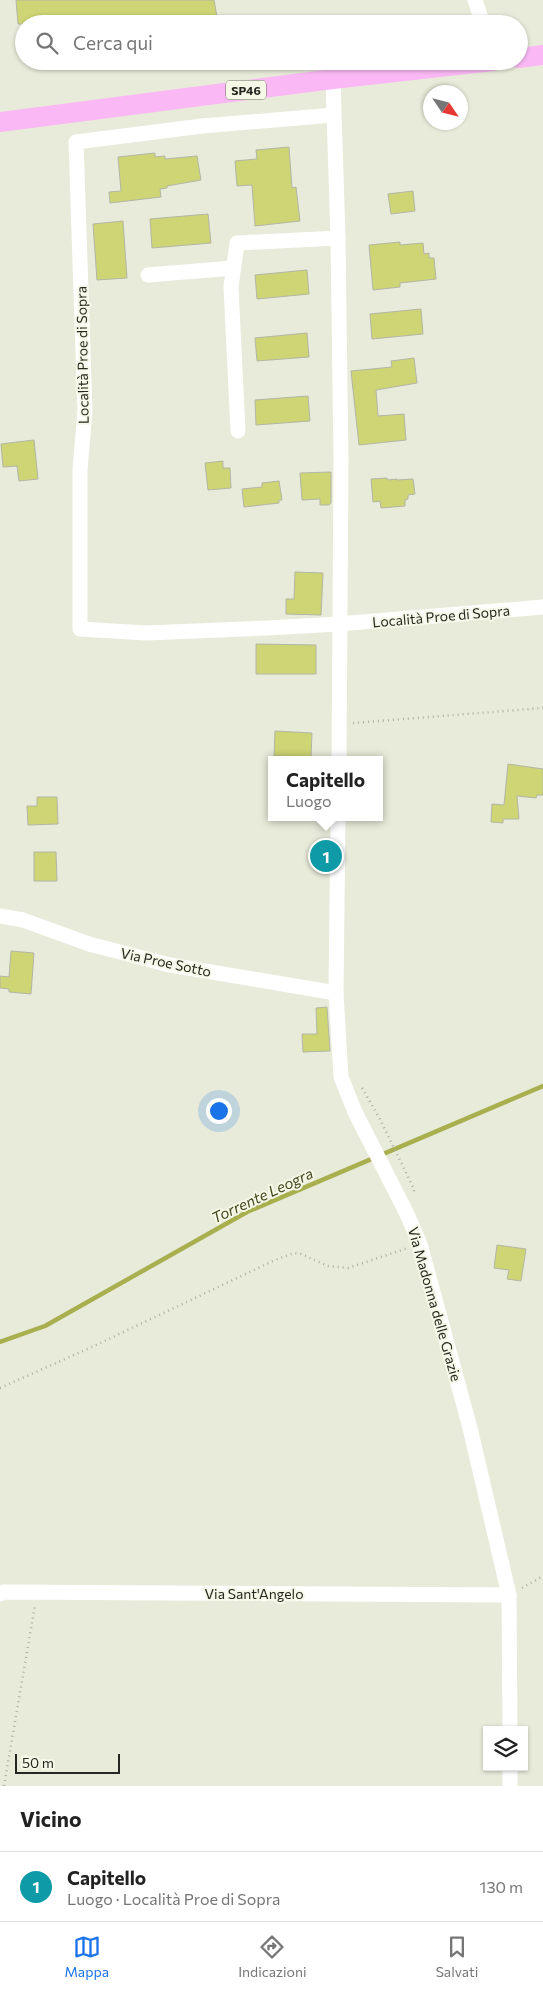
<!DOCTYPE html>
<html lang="it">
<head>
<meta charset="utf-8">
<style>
	:root { --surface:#fff; --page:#f2f2f2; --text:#222; --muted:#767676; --line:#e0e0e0; --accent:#1a73e8 }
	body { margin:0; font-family:Commissioner,sans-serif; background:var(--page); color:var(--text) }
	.controls { position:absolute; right:15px; bottom:15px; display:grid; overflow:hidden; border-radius:0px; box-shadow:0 1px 4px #0004 }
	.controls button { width:45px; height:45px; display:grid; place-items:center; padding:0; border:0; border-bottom:1px solid var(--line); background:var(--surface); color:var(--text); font:25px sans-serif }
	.compass { position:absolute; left:423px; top:85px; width:45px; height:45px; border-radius:50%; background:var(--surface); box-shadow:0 1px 4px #0004; rotate:125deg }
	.scale { position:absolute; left:15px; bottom:12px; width:105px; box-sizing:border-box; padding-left:5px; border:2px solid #272721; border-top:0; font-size:14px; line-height:18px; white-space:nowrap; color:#272721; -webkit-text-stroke:4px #f5f8e6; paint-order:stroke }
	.you { position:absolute; left:218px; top:1110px; width:18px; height:18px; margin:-12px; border:4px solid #fff; border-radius:50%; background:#1a73e8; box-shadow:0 0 0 8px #1a73e833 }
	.badge { display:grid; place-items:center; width:32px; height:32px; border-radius:50%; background:var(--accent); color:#fff; font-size:16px; font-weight:700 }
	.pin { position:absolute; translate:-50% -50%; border:2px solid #fff; box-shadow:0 1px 5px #0006 }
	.popup { position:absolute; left:268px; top:756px; width:115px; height:65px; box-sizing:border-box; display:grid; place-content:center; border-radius:0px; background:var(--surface); filter:drop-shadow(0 1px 4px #0005); font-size:16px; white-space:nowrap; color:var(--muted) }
	.popup b { font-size:19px; color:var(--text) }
	.popup::after { content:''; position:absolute; left:50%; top:100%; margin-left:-10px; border:10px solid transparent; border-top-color:var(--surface) }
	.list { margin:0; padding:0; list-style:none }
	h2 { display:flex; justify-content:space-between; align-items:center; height:65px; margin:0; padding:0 20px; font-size:21px }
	h2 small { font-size:16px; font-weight:400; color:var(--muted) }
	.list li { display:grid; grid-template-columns:32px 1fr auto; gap:15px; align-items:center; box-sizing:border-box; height:70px; padding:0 20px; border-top:1px solid var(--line) }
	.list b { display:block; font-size:19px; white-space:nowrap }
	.list p { margin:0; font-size:16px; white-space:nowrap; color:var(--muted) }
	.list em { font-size:16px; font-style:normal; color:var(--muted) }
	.icon { flex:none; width:28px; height:28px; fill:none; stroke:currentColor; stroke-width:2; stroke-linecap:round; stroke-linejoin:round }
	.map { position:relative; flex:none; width:543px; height:1786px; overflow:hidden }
	.search { position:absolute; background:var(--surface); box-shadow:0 1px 4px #0004; left:15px; right:15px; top:15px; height:55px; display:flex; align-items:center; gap:12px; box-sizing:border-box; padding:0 18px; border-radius:28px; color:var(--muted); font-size:19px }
	.sheet { height:135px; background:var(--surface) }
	nav { display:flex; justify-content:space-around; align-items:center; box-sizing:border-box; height:70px; border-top:1px solid var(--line); background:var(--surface); font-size:14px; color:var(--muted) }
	nav a { display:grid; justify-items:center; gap:2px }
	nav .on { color:var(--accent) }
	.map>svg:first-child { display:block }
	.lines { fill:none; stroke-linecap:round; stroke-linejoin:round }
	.stream { stroke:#a8af4e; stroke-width:4.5 }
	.building { fill:#cdd574; stroke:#b4b6a5 }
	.path { stroke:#adafa1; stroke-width:2.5; stroke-dasharray:1 4; stroke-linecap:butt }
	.minor { stroke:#fff; stroke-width:15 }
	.major { stroke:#fab9f4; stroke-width:20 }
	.labels { text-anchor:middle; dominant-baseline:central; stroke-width:4; stroke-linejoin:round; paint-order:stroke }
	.shield { fill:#f5f8e6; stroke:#65665c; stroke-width:1 }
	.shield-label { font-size:12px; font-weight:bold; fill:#272721 }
	.street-label { font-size:14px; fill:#272721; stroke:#f5f8e6 }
	.water-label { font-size:15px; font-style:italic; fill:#44471f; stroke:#f5f8e6 }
</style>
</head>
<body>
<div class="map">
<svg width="543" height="1786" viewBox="0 0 543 1786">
	<rect width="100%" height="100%" fill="#e8ebd9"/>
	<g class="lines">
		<polyline class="stream" points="0,1342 45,1326 247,1212 543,1086"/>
	</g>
	<g class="building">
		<polygon points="16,0 214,0 217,17 175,24 18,24"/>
		<polygon points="289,147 292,188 296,187 300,221 255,226 252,185 237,186 235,161 257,159 256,150"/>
		<polygon points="155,153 155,157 165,156 165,159 197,156 201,180 167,186 167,188 160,189 161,197 110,203 109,192 121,191 118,157"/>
		<polygon points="413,191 415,211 391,214 388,194"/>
		<polygon points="208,214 211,243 152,248 150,219"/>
		<polygon points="123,221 127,278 97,280 93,224"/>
		<polygon points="400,242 400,245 423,243 424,254 429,253 429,258 434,258 436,279 400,283 400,287 373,290 369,245"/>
		<polygon points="307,270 309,294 257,299 255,275"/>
		<polygon points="421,309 423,334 372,339 370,314"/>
		<polygon points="307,333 309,357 257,361 255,338"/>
		<polygon points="414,358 417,383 376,390 378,416 404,414 406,440 359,445 351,371 392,367 391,361"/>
		<polygon points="308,396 310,421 256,425 255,400"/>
		<polygon points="34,440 38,479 19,481 17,466 3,467 1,444"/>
		<polygon points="223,461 223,468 230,468 231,488 208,490 205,463"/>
		<polygon points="331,472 331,503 329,505 320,505 320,499 302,500 300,473"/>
		<polygon points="387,478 388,480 397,479 397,480 413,479 415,494 408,495 408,499 405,500 405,506 381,508 380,501 373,502 371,479"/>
		<polygon points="279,481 282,500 279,500 279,503 244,507 242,489 262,487 262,483"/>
		<polygon points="295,572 323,573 321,615 286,614 286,599 294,599"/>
		<polygon points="256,644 316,645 316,674 256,674"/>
		<polygon points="275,731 312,733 311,757 274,756"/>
		<polygon points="508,764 543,769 543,795 537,795 536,798 517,796 519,819 503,819 503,823 491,822 492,804 504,805"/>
		<polygon points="37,797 57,797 58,824 28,825 27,806 37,806"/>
		<polygon points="34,852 56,852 57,881 34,881"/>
		<polygon points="11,951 34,953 31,994 9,992 9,989 0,988 0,976 9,977"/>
		<polygon points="327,1007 330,1051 303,1052 302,1034 317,1034 316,1008"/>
		<polygon points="497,1245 526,1249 521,1281 507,1279 509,1270 494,1268"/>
	</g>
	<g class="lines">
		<g class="path">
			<polyline points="353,723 543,708"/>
			<polyline points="362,1088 380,1119 414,1189 414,1195"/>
			<polyline points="0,1388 94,1346 275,1260 294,1253 301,1254 328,1266 348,1268 408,1248"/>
			<polyline points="522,1588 543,1576"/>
			<polyline points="4,1786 35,1605"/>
		</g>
		<g class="minor">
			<polyline points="475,0 483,24"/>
			<polyline points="333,79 338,238 341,461 339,760"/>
			<polyline points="334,115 202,126 76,142 85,411 80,470 80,629 146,633 268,628 338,624 543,607"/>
			<polyline points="148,275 233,268"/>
			<polyline points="238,431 231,287 237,243 338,238"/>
			<polyline points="338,817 336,993 341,1077 355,1112 407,1214 420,1244 470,1428 509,1595 510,1730"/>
			<polyline points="0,916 23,920 89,944 170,965 336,993"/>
			<polyline points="0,1594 4,1592 509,1595"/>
			<polyline points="510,1786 510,1767"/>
		</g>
		<g class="major">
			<polyline points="519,58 543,55"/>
			<polyline points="0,122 333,79 493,61"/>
		</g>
	</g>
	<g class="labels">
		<rect class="shield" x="226" y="80.5" width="40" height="19" rx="4"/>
		<g class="shield-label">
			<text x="246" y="90">SP46</text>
		</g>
		<g class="street-label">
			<text transform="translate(82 355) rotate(-91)">Località Proe di Sopra</text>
			<text transform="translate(441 616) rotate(-5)">Località Proe di Sopra</text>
			<text transform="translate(166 962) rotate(12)">Via Proe Sotto</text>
			<text transform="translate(435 1304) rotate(74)">Via Madonna delle Grazie</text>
			<text x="254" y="1593">Via Sant'Angelo</text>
		</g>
		<g class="water-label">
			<text transform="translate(262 1195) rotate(-25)">Torrente Leogra</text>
		</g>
	</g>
</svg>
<div class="controls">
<button><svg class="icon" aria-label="layers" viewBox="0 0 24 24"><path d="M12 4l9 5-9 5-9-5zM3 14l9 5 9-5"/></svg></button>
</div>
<svg class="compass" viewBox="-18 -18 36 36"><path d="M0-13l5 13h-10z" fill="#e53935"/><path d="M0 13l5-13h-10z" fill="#767676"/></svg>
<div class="scale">50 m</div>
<div class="you"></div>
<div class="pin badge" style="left:326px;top:856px;background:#0f9aa8">1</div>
<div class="popup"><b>Capitello</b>Luogo</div>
<div class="search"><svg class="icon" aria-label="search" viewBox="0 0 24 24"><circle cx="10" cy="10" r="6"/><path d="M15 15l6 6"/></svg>Cerca qui</div>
</div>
<section class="sheet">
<h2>Vicino<small></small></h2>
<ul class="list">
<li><span class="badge" style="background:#0f9aa8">1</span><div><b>Capitello</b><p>Luogo · Località Proe di Sopra</p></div><em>130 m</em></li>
</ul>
</section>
<nav>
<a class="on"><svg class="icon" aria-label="map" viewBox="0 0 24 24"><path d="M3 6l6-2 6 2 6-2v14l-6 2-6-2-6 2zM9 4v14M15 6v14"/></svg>Mappa</a>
<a><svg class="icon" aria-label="directions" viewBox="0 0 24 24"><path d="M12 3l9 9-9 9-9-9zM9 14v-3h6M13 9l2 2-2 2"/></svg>Indicazioni</a>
<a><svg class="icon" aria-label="saved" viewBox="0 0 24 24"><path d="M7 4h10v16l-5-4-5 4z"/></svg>Salvati</a>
</nav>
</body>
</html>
